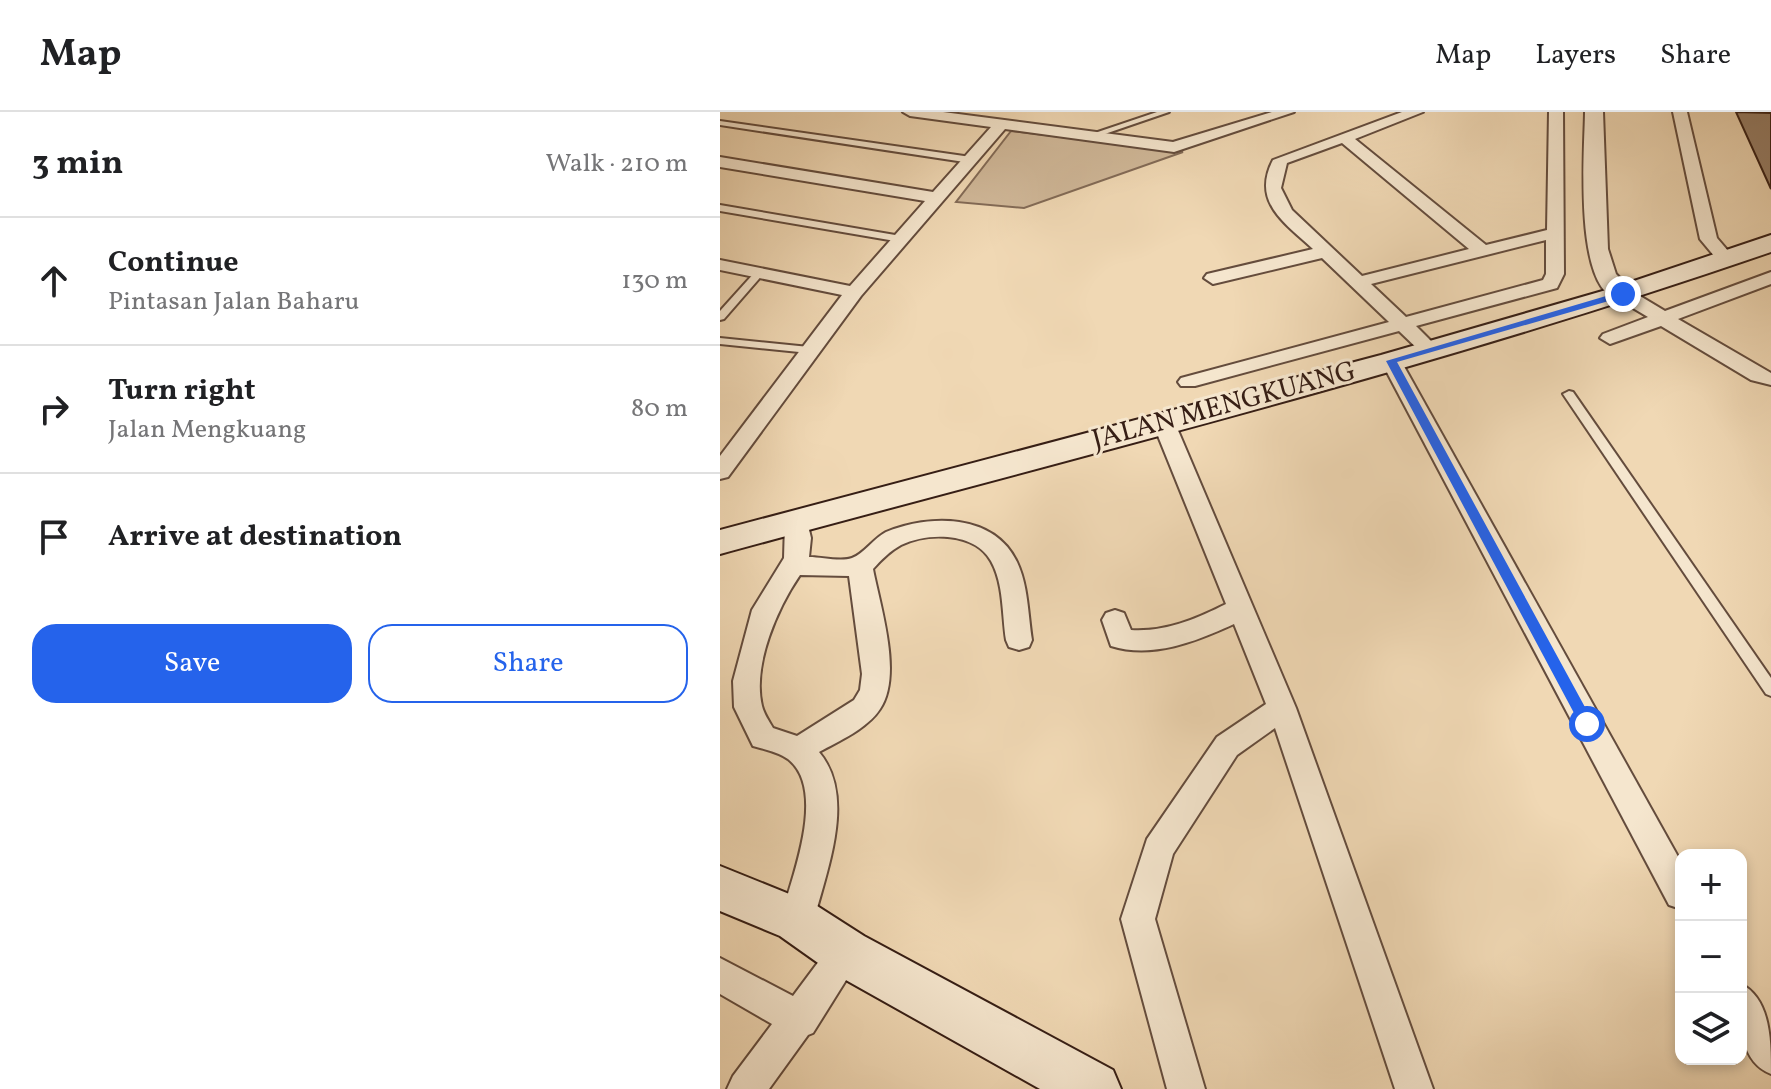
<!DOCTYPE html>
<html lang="en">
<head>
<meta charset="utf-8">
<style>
	:root { --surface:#fff; --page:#f6f6f6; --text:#202124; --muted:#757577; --line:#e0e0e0; --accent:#2563eb }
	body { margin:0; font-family:Vollkorn,serif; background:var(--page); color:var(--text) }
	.controls { position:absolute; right:24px; bottom:24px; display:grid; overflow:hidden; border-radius:16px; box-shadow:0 4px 12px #0003 }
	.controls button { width:72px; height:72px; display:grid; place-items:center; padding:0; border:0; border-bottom:2px solid var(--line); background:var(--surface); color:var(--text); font:40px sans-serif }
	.stop { position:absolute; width:24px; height:24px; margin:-18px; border:6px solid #2563eb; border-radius:50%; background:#fff }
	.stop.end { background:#2563eb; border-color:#fff; box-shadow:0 2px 8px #0008 }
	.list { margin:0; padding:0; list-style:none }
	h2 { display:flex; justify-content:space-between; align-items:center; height:104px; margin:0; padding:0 32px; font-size:34px }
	h2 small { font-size:26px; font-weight:400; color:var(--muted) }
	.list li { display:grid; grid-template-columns:52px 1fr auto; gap:24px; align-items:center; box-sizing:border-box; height:128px; padding:0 32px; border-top:2px solid var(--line) }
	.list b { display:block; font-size:30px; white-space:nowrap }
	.list p { margin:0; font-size:26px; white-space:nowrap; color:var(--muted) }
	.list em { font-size:26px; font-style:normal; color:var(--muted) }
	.actions { display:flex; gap:16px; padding:24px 32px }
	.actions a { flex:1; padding:18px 0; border:2px solid var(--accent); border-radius:24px; text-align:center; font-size:28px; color:var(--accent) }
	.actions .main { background:var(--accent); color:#fff }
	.icon { flex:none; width:44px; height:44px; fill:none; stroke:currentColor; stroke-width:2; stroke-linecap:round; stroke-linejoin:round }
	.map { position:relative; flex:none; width:1051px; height:977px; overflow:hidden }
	header { display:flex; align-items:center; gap:48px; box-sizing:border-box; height:112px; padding:0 40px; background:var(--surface); border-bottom:2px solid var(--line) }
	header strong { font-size:38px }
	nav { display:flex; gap:44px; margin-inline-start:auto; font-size:28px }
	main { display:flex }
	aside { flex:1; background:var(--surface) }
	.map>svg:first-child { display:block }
	.green { fill:#d0b899; stroke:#836b57; stroke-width:2 }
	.building { fill:#977f68; stroke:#361e15; stroke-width:2 }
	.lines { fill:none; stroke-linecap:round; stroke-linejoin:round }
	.service-casing { stroke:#644c3d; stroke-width:4 }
	.minor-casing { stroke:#644c3d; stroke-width:4 }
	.tertiary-casing { stroke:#644c3d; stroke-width:4 }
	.secondary-casing { stroke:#361e15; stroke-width:4 }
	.service { fill:#f5e6ce; fill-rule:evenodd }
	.minor { fill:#f5e6ce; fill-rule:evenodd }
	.tertiary { fill:#f5e6ce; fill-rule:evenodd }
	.secondary { fill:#f5e6ce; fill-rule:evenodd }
	.route { fill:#2563eb }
	.labels { text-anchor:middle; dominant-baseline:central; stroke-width:6; stroke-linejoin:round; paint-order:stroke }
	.street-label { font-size:28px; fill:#361e15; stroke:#f5e6ce }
</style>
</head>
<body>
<header>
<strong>Map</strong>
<nav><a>Map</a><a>Layers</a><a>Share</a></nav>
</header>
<main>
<aside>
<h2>3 min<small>Walk · 210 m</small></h2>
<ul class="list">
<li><svg class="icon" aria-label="ahead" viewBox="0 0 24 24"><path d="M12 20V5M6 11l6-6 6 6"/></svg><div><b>Continue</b><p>Pintasan Jalan Baharu</p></div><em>130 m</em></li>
<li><svg class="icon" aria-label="right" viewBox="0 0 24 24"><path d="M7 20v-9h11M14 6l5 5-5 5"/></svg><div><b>Turn right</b><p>Jalan Mengkuang</p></div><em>80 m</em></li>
<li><svg class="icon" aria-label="arrive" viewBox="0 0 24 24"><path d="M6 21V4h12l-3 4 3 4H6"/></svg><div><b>Arrive at destination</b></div></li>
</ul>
<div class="actions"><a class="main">Save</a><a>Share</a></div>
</aside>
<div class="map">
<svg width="1051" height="977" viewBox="0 0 1051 977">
	<rect width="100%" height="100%" fill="#f0d8b4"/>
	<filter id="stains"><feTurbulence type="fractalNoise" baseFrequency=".0025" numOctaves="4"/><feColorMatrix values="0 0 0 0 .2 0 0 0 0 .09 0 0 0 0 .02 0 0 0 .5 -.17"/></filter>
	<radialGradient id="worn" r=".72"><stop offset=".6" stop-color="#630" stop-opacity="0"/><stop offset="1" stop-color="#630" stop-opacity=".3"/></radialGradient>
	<polygon class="green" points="291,19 463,40 304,96 236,90"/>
	<polygon class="building" points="1016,0 1051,1 1051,77"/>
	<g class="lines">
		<g class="service-casing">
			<g id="service">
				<polygon points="437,0 449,0 373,26 366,24"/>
				<polygon points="0,9 251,45 255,48 251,51 0,13"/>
				<polygon points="0,93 181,124 186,127 181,130 0,99"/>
				<polygon points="36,159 44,161 4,207 0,208 0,199"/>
				<polygon points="0,226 89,235 94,238 89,241 0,232"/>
				<polygon points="849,279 853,280 1051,566 1051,584 1046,582 843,282"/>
			</g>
		</g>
		<g class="minor-casing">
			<g id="minor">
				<polygon points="183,0 223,0 453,30 552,0 574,0 454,40 285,17 141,184 8,365 0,367 0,344 122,183 0,158 0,148 130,174 205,89 0,55 0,45 213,80 271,15 190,4"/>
				<path d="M682,0H703L635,27L766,133L827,118L829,0H843L844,162L837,176L696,214L719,237L716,241H702L679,219L475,274H461L458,270L461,266L669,210L602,146L493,172L484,166L487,162L593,137C565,111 531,90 553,48ZM622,31L749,137L642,164L572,98L561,76L567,51ZM826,128V162L823,168L686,205L651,172Z"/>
				<polygon points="953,0 967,0 997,126 1015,147 1012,151 1000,151 980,127"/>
				<polygon points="1051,160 1051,172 958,207 1051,261 1051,273 1031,268 941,214 890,232 880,226 883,222 928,205 896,186 894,182 896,178 910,178 945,199"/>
				<polygon points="671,243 681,249 961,750 961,797 949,793 661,249"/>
				<path d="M443,302L454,309L576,596L713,977H675L555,616L517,643L453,742L435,807L485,977H447L401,807L427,727L497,625L546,592L514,512C477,529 433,547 391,534L382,508L386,501L395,498L404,501L411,518C446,520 476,507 506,492L432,309Z"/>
				<path d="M77,403L86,405L91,426L89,445C101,445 121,450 132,446C144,442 154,426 166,420C209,402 274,401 297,450C308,473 308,502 312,528L309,535L299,538L289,535L286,528C282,503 284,472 271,449C255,420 208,420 181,433C170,439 161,448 153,457C160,494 183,563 160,597C147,617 119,629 99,640C137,685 106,759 94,808L89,819L77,824L65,819L60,808C71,768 108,678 68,647C58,640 44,637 33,634L14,595L13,569L32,498L64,446L65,411L68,405ZM80,463L129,464L142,562L140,578L134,588L77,624L53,616C49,609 44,602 42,594C32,553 58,495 80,463Z"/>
				<polygon points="126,824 138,829 143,841 93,921 88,923 49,977 7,977 13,964 52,912 0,882 0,846 73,884 114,829"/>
				<path d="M1021,872C1051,887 1051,930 1051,962C1016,948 1021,904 1021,872Z"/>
			</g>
		</g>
		<g class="tertiary-casing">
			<path id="tertiary" d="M865,0H883L888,137L896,162L915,182L911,187C850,202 865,34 865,0Z"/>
		</g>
		<g class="secondary-casing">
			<g id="secondary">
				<path d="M1051,123V140C707,259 351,346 0,442V418L661,243L893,176Z"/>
				<polygon points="0,754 94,792 144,824 393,958 401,977 320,977 108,858 60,824 0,799"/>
			</g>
		</g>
		<use href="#service" class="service"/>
		<use href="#minor" class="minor"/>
		<use href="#tertiary" class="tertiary"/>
		<use href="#secondary" class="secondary"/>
	</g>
	<polygon class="route" points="903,179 906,184 677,250 872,608 874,612 867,618 862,616 666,249"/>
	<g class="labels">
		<g class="street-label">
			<text transform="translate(504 294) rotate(-15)">JALAN MENGKUANG</text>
		</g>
	</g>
	<rect width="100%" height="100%" filter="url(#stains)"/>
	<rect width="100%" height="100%" fill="url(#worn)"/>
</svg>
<div class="controls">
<button>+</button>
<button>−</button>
<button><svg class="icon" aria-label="layers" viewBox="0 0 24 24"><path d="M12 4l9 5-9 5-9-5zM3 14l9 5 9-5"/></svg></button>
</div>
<div class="stop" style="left:867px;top:612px"></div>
<div class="stop end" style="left:903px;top:182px"></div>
</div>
</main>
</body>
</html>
